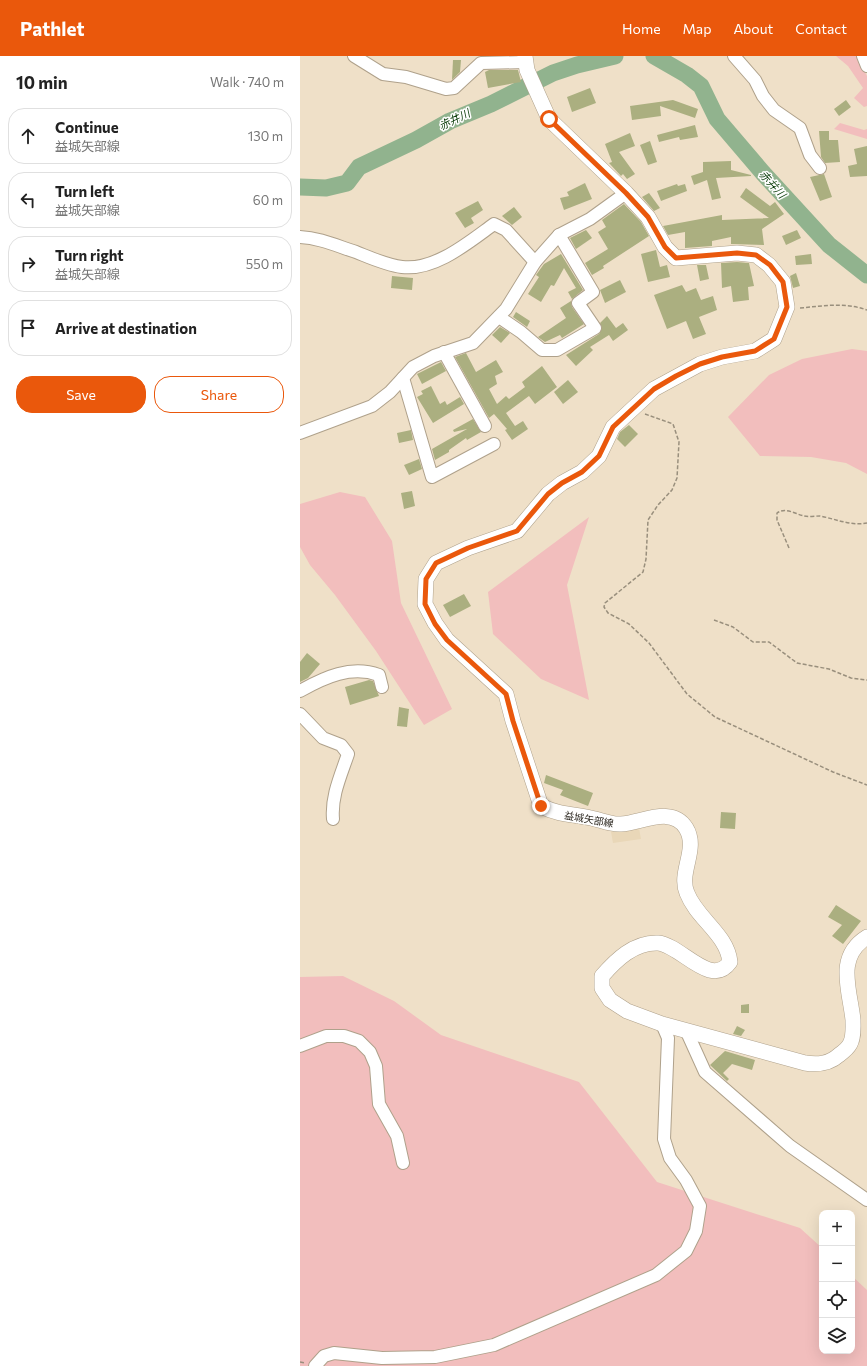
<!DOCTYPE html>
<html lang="en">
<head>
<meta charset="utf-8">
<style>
	:root { --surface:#fff; --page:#f2f2f2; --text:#222; --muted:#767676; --line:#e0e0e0; --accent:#ea580c }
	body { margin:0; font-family:Commissioner,"Noto Sans JP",sans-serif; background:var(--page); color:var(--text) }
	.controls { position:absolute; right:12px; bottom:12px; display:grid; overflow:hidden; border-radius:8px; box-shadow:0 4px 16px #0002 }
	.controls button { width:36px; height:36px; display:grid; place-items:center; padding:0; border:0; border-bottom:1px solid var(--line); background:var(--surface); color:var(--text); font:20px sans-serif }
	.stop { position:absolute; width:12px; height:12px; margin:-9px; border:3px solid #ea580c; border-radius:50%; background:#fff }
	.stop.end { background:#ea580c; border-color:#fff; box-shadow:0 1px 4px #0008 }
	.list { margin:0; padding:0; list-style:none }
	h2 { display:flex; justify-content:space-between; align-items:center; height:52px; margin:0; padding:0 16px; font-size:17px }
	h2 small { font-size:13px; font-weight:400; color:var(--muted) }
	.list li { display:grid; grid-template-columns:26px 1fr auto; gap:12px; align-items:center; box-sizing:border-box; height:56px; margin:0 8px 8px; padding:0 8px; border:1px solid var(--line); border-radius:16px }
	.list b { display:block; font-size:15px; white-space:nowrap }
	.list p { margin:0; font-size:13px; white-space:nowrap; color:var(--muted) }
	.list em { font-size:13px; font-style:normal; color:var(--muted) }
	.actions { display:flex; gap:8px; padding:12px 16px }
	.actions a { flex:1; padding:9px 0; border:1px solid var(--accent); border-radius:16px; text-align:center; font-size:14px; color:var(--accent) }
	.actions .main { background:var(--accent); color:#fff }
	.icon { flex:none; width:22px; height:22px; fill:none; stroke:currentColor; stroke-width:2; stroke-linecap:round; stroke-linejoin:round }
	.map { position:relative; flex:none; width:567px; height:1310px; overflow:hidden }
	header { display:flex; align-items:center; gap:24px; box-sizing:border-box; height:56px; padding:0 20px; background:var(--accent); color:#fff }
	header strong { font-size:19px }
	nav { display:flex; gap:22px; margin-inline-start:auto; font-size:14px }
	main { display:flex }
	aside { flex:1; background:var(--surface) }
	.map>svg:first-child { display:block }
	.built { fill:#e9d7b8 }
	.green { fill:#f2bebd }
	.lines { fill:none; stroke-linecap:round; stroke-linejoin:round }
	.river { stroke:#91b38e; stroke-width:17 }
	.building { fill:#abaf80 }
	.minor-casing { stroke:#afa18b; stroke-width:14 }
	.major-casing { stroke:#afa18b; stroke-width:16 }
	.path { stroke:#998f7d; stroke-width:1.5; stroke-dasharray:4 2; stroke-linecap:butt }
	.minor { stroke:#fff; stroke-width:12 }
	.major { stroke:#fff; stroke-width:15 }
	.route { stroke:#ea580c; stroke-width:5 }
	.labels { text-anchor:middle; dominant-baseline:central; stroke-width:3; stroke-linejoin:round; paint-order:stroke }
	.street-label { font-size:10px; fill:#221d15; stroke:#fff }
	.water-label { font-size:11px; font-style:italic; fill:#0b3d0a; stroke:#fff }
</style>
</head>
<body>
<header>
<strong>Pathlet</strong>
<nav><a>Home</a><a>Map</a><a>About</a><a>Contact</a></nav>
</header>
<main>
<aside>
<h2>10 min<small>Walk · 740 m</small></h2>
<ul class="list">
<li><svg class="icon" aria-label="ahead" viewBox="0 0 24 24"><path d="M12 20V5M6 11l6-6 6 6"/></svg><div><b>Continue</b><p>益城矢部線</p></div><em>130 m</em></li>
<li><svg class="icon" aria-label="left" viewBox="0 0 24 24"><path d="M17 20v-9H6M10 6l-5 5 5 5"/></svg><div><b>Turn left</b><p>益城矢部線</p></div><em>60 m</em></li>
<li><svg class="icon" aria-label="right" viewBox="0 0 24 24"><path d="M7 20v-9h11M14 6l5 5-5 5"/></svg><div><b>Turn right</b><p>益城矢部線</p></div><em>550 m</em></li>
<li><svg class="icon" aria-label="arrive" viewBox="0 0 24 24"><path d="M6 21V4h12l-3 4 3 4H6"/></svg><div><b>Arrive at destination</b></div></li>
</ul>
<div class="actions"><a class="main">Save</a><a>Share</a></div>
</aside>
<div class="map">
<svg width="567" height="1310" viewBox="0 0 567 1310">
	<rect width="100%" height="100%" fill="#efe0c8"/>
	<polygon class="built" points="339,772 341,783 313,787 311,776"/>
	<g class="green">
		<polygon points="536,0 556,0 567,20 567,50 564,51 554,42 563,32 548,10"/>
		<polygon points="540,67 564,74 567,73 567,83 534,73"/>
		<polygon points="552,293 567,295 567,418 546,407 511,401 460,400 428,361 469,319 502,303"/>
		<polygon points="40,436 65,441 92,485 101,547 152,653 124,669 76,595 35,539 10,509 0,491 0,448"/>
		<polygon points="289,461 267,529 289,644 241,623 193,578 188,536"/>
		<polygon points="43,920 94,945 141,979 279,1026 357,1126 500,1172 522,1192 522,1295 552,1295 552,1220 567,1234 567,1310 0,1310 0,921"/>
	</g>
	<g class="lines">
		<g class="river">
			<polyline points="354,0 387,19 401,30 417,63 463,117 529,189 567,219"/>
			<polyline points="0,131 26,132 47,127 59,111 116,84 150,65 191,48 253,17 277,9 315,0"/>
		</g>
	</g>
	<g class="building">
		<polygon points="153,4 161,4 160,16 152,24"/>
		<polygon points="189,14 218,14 221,26 188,32 185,16"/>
		<polygon points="290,32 296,47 272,56 267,41"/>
		<polygon points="373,44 398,53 395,62 360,50 361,60 332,64 330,50"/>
		<polygon points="546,44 551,51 539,60 534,53"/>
		<polygon points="395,69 398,81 380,84 379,81 359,86 357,79"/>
		<polygon points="519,75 529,75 529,84 538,84 540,106 525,107 521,101"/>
		<polygon points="330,77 335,90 319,96 335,118 327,123 323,118 321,120 309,107 312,106 305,88"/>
		<polygon points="350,85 357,106 348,109 340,89"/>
		<polygon points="567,90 567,120 550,121 548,110 557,108 554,93"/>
		<polygon points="431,105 431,114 451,119 451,120 416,122 421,142 412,144 407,124 394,129 391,120 403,116 403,106"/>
		<polygon points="524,118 532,141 520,145 510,121"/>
		<polygon points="285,127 292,143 264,154 260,142 269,140 267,136"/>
		<polygon points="377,128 378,130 385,128 387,135 361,145 357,135"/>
		<polygon points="446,132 470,150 475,146 484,158 462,173 464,189 431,188 431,181 412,185 412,190 385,192 385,176 368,179 363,170 422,159 422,164 469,162 440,141"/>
		<polygon points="349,137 360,152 354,155 342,141"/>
		<polygon points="178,145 183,154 171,162 174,167 165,172 155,157"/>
		<polygon points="324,148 341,166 349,180 303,210 304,212 292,219 285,207 308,193 298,176 306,171 302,164"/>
		<polygon points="214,151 222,161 212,169 202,160"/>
		<polygon points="286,174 292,182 276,193 270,182"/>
		<polygon points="497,174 501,182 486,189 482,180"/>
		<polygon points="356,194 360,211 367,209 370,221 348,226 341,198"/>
		<polygon points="261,198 283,234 272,243 268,236 276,232 264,212 254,230 251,229 241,246 228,238 239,221 236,219 244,208"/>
		<polygon points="511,198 512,208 496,209 495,200"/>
		<polygon points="437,206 449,207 454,230 448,231 449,244 433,246 431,230 422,232 421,207"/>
		<polygon points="397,209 406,209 409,223 400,225"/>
		<polygon points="496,217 500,230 493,232 490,220"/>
		<polygon points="92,220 113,222 112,234 91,232"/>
		<polygon points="320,224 326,236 305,247 300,234"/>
		<polygon points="382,229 386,236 396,232 401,244 413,240 417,254 399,261 406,278 393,283 386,265 367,273 354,239"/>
		<polygon points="271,245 272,251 284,268 262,282 260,279 245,286 238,281 266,262 260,252"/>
		<polygon points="216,256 230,265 227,271 213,261"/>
		<polygon points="307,260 316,272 323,267 328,274 313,285 309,279 290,291 293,294 276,310 266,299 299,278 302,272 300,267"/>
		<polygon points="200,271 210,277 201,287 192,279"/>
		<polygon points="166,297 176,316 196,304 203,316 195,320 197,328 189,333 197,348 206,340 209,343 225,331 222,326 242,310 257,331 235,348 229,340 206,357 215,370 223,365 228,373 212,384 205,374 207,373 194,358 189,362 155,301"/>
		<polygon points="141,306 146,315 122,328 117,318"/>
		<polygon points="268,324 278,336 263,348 254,336"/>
		<polygon points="131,330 140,348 145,345 147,349 160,341 164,348 133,367 117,341 123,338 121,335"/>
		<polygon points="173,363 181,376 167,384 166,382 149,394 149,396 135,404 132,393 167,373 154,376 153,374"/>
		<polygon points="329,369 338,378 325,391 317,383 320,376"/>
		<polygon points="111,374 113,384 99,387 97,377"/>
		<polygon points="119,403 122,413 109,419 104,409"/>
		<polygon points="112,435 115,450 104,453 101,437"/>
		<polygon points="164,538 171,550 150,561 143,549"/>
		<polygon points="7,597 20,608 8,622 0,626 0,606"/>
		<polygon points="69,624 73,625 79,640 50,649 45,631"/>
		<polygon points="99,651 109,653 107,671 97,670"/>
		<polygon points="246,719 293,737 288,750 260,739 263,734 244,727"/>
		<polygon points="421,756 436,757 435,773 420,772"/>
		<polygon points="536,849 561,865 543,888 532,880 542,869 528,861"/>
		<polygon points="449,948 449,957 441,957 441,949"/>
		<polygon points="437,970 445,974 441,980 433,978"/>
		<polygon points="425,995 455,1004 452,1014 432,1008 423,1017 429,1023 427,1025 410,1009"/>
	</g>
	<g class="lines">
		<g class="minor-casing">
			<g id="minor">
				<polyline points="54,0 83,18 106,21 146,33 154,32 181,7 225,6"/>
				<polyline points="434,0 455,24 463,40 474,54 500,72 510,99 520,112"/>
				<polyline points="563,0 567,10"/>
				<path d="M0,181C20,182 37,190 56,196C71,202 86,209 102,211C135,215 169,186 194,168L206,174L235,206"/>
				<polyline points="199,261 221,276 242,294 257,294 295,272 278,247 293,236 259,179"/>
				<polyline points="144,296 185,370"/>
				<polyline points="103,322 132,421 194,388"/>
				<polyline points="0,377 72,350 90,336 113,311 134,300 173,287 206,253 235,206 259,179 290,163 326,137"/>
				<path d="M0,635C25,621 51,609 79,619L82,631"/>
				<path d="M0,658L23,682L41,689L48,698C41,719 31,740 33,763"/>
				<polyline points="386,974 405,1016 490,1090 567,1144"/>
				<polyline points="0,990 26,980 44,980 59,985 70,996 76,1010 79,1048 97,1080 103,1107"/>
				<polyline points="15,1310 24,1300 34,1297 82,1302 135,1301 194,1289 356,1219 386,1195 396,1175 400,1150 386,1124 370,1102 364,1083 368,982 362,968"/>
			</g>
		</g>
		<g class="major-casing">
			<path id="major" d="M225,0L227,14L249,63L326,137L348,161L365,191L376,202L437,197L456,199L469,209L483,226L487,251L474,283L455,295L422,301L400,308L354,333L313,371L299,400L282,416L262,427L248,438L217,475L168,492L136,507L126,523L125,548L135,567L147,584L206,638L213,665L241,750C259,759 272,758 291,762C301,764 311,769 321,768C341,767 372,749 386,772C399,793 378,816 387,837C397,863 427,878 430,906C411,933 381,889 358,887C334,886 316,904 302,920V932L310,944L327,955L362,968L505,1007C518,1009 529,1008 539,999C543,996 548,992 550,988C554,981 553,972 553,964C550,934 535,901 567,881"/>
		</g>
		<g class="path">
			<path d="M500,252C523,250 544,246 567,254"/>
			<polyline points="345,358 373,368 379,386 377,422 372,434 358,449 348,464 346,503 343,516 305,547 304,551 308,557 329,568 349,587 387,638 415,661 533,716 567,729"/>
			<path d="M489,492L477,464V457C486,451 495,458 504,460C509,461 515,460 520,460C536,463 550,470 567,467"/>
			<polyline points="414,564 433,571 453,586 469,586 497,607 529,613 551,622 567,624"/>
			<polyline points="0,1306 5,1307"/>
		</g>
		<use href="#minor" class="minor"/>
		<use href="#major" class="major"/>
	</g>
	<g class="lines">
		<polyline class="route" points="241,750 213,665 206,638 147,584 135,568 125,548 126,523 136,507 168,492 217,475 248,438 262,427 282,416 299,400 313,371 354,333 376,320 400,308 422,301 455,295 474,283 487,251 483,226 470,209 456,199 437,197 376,202 365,191 348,161 326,137 249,63"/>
	</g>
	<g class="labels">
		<g class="street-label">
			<text transform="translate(289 763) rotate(10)">益城矢部線</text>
		</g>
		<g class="water-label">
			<text transform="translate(154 63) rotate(-26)">赤井川</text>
			<text transform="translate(473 128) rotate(48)">赤井川</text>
		</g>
	</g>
</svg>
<div class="controls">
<button>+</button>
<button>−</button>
<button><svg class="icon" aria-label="locate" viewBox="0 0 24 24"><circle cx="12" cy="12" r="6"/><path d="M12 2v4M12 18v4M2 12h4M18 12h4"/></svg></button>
<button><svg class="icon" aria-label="layers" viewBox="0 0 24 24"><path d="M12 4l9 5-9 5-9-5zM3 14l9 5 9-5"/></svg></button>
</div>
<div class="stop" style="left:249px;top:63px"></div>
<div class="stop end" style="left:241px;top:750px"></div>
</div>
</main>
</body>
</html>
